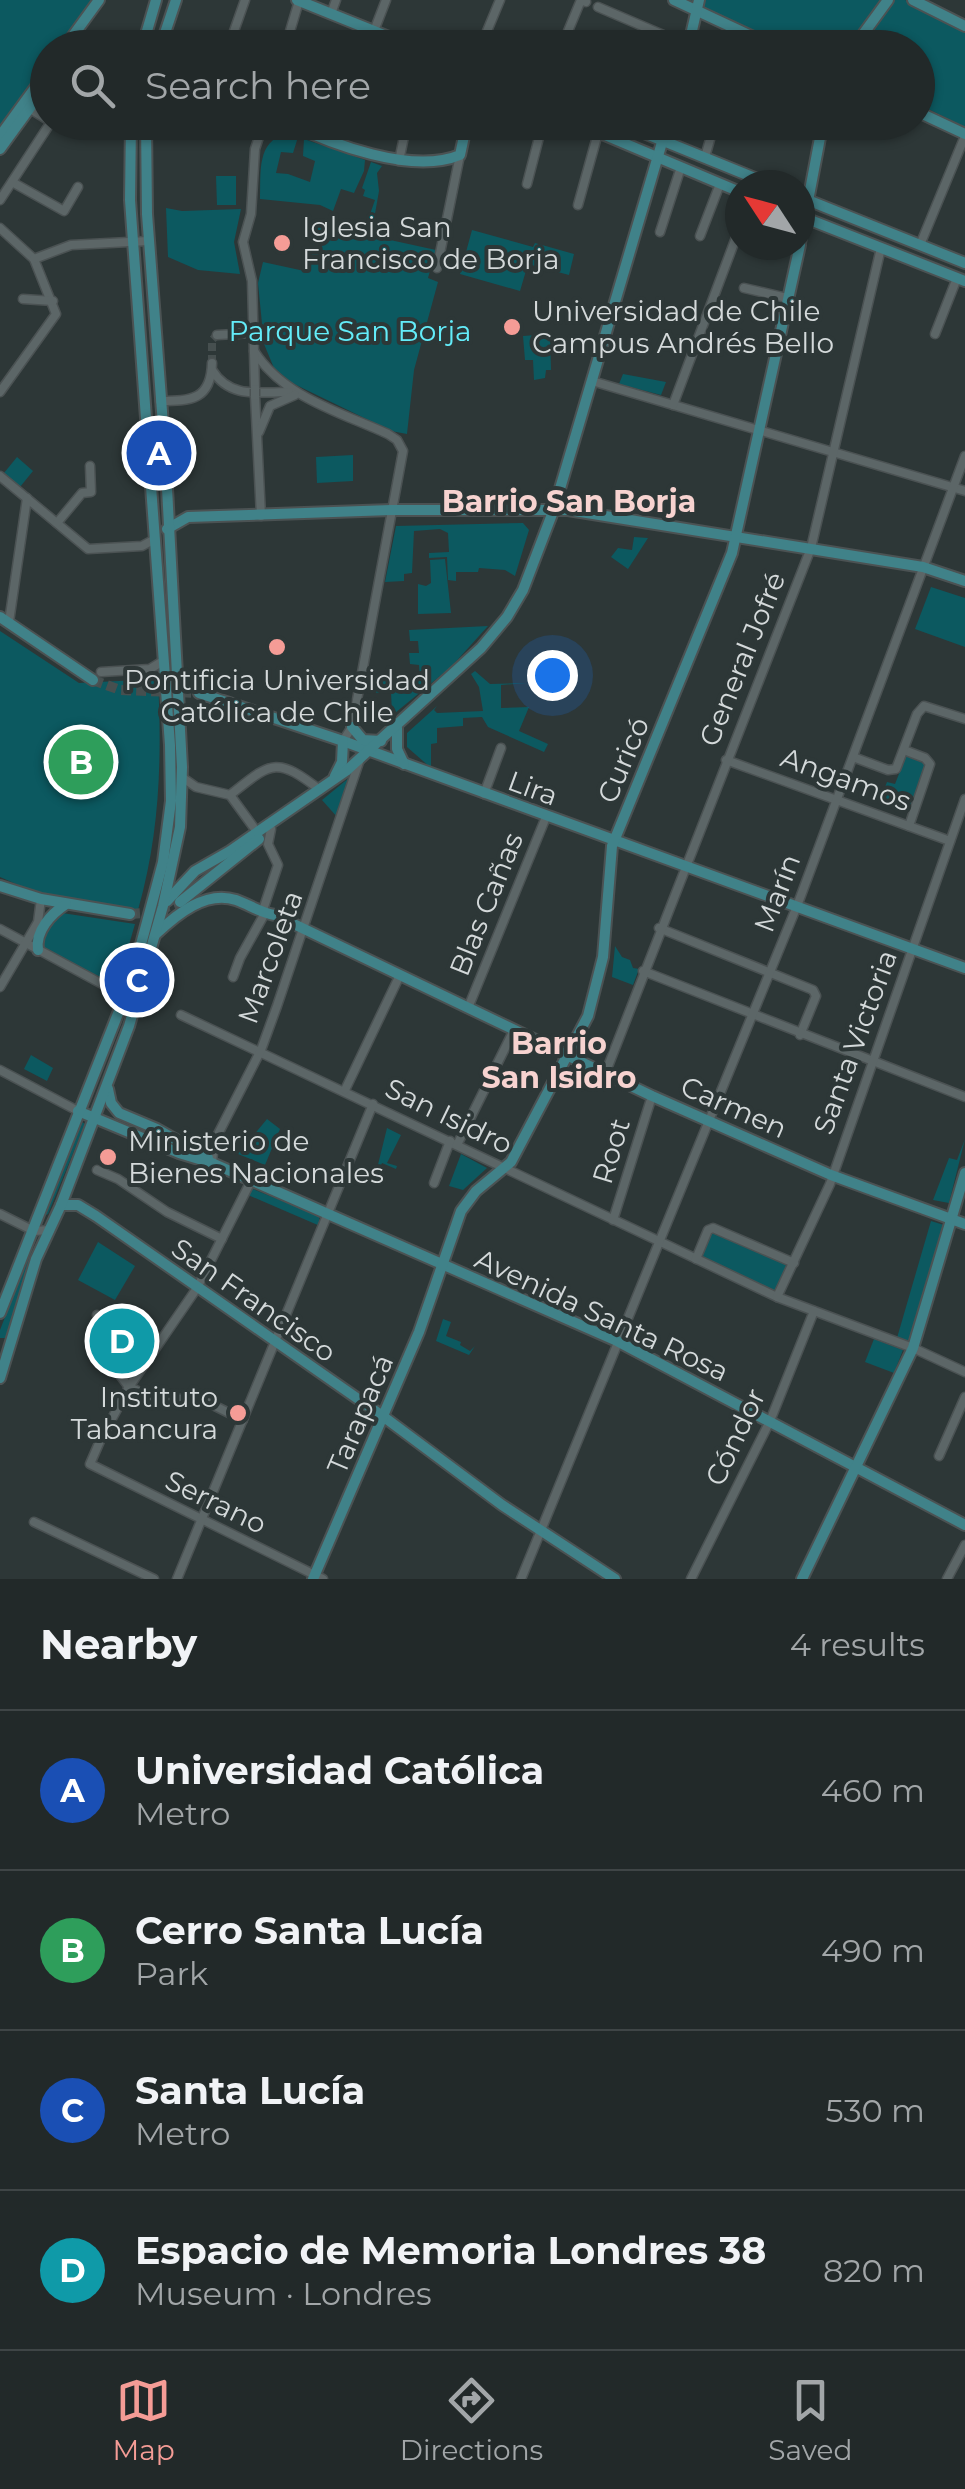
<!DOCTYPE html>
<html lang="en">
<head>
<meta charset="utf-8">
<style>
	:root { --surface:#222929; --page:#2a3131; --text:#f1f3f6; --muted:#a2a6a8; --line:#3f4546; --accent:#f59c96 }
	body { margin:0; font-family:Montserrat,sans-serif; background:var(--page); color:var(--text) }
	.compass { position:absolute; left:725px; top:170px; width:90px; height:90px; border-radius:50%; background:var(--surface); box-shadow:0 2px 8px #0004; rotate:306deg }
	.you { position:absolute; left:552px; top:675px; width:35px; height:35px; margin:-25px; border:8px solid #fff; border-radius:50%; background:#1a73e8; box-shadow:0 0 0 15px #1a73e833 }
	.badge { display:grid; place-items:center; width:65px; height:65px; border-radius:50%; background:var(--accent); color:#fff; font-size:32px; font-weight:700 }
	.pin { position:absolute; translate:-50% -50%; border:5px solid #fff; box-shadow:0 2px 10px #0006 }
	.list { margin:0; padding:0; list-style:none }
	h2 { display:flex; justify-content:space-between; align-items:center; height:130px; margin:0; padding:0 40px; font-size:42px }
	h2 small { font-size:32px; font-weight:400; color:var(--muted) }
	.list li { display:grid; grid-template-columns:65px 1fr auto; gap:30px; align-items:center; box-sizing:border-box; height:160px; padding:0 40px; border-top:2px solid var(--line) }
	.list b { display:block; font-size:38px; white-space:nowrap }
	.list p { margin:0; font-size:32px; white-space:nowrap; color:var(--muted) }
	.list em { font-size:32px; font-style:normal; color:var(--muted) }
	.icon { flex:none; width:55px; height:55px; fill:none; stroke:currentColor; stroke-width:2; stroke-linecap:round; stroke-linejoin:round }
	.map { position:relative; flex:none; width:965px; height:1579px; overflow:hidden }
	.search { position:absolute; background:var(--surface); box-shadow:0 2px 8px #0004; left:30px; right:30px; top:30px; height:110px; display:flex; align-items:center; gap:25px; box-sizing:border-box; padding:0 35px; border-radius:55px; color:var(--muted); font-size:38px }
	.sheet { height:770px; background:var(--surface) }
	nav { display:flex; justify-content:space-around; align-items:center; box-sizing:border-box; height:140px; border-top:2px solid var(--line); background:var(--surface); font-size:28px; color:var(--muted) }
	nav a { display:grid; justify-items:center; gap:5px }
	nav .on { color:var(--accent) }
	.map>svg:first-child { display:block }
	.green { fill:#0c5960 }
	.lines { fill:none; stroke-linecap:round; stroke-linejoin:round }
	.minor-tunnel { stroke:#464f4f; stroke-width:8; stroke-dasharray:8 4; stroke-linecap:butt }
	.major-tunnel { stroke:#464f4f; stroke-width:10; stroke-dasharray:10 5; stroke-linecap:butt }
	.minor-casing { stroke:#4b5253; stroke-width:11 }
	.major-casing { stroke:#4b5253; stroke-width:14 }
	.minor { stroke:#5c6667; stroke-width:8 }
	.major { stroke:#408289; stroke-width:10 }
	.minor-bridge-casing { stroke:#4b5253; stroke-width:11; stroke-linecap:butt }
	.minor-bridge { stroke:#5c6667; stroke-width:8 }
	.poi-dot { fill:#f59c96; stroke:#2d3737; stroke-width:4 }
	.labels { text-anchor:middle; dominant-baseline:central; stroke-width:8; stroke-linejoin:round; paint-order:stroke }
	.poi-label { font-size:28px; fill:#d4d9da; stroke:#2d3737; text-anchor:start }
	.park-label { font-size:28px; fill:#63ecf9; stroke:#2d3737 }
	.street-label { font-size:28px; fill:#d4d9da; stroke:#2d3737 }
	.neighbourhood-label { font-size:30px; font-weight:bold; fill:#f7d3d0; stroke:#2d3737 }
</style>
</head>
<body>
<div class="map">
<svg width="965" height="1579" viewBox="0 0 965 1579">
	<rect width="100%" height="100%" fill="#2d3737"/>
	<g class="green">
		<polygon points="0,0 94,0 59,47 48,48 47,64 0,128"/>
		<polygon points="682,0 905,0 965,29 965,127 918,104 918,48 788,47"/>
		<path d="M287,134L298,137L293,153L281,152L276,173L288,174L310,182L315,161L303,156L304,139L365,160L364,171L354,193L341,189L333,211L320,205L260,199C261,174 256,140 287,134Z"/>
		<polygon points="371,162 382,166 377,173 379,191 373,225 367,223 375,200 363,196 365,190 362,188"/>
		<polygon points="216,176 236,176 236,205 217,205"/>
		<polygon points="166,208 182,211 241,209 234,242 240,274 198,270 168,257"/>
		<polygon points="317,224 436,250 428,278 438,282 414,370 407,434 391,431 292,383 274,368 264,344 258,283 263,262 309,272"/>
		<polygon points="472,230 533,247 535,243 574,254 569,275 528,264 520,291 460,274"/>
		<polygon points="550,334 551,370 546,370 545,378 534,380 533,360 525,360 523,336"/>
		<polygon points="623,374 666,382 661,395 619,384"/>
		<polygon points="353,455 353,481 317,483 316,457"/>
		<polygon points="17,457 33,471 20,487 4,473"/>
		<polygon points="523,523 529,530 515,576 505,570 479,568 478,572 456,572 456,581 448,580 447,557 429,558 429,553 449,552 448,533 440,529 414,531 412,573 404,574 404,581 385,582 396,526"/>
		<polygon points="634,537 648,538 628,569 611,557 618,548 632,550"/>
		<polygon points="445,559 451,613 418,614 418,584 426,586 431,583 430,560"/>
		<polygon points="931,587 965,598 965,647 915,629"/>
		<polygon points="488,626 451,667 395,713 392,714 391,692 371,693 372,682 420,679 419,665 410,664 409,653 419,653 418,641 410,641 409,630"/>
		<path d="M0,631L79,683L158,679C162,759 160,833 138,910L37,893L0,877Z"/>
		<polygon points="475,671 490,684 528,683 501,685 501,708 529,707 519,731 548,744 544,752 488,727 482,717 463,718 463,726 437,728 437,743 431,744 431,768 407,747 407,733 437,706 434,710 437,713 483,711 479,687 471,674"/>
		<polygon points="906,756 928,765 910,811 880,800 887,782 895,784"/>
		<polygon points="355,773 338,818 322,800"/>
		<path d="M62,913L135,924L120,976L115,980L105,981L42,947C40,934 51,920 62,913Z"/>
		<polygon points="615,946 622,957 630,960 633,968 639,969 633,985 612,977"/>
		<polygon points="31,1055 53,1068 47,1081 24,1069"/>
		<polygon points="267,1119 280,1129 265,1165 238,1154"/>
		<polygon points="82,1122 85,1124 48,1214 44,1216"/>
		<polygon points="387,1128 401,1135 387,1163 397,1166 396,1169 382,1163 374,1181"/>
		<polygon points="965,1139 949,1203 933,1200 949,1158 957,1160"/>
		<polygon points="461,1154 487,1168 463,1190 449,1186"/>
		<polygon points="253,1189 319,1216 320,1226 248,1195"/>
		<polygon points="931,1221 944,1225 911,1342 897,1338"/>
		<polygon points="710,1231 788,1264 776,1291 699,1257"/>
		<polygon points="35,1240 6,1338 0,1338 0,1330"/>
		<polygon points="98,1242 135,1266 115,1300 78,1280"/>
		<polygon points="443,1319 451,1322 446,1336 461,1342 460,1345 470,1351 475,1346 469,1355 436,1341"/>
		<polygon points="874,1339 903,1350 894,1373 865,1362"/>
	</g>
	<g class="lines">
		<polyline class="minor-tunnel" points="212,363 212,340 217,335"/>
		<g class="major-tunnel">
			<polyline points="93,680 120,690 199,693"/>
			<polyline points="130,914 155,912 180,902"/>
		</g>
		<g class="minor-casing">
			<g id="minor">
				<polyline points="598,7 689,46"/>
				<polyline points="331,14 336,0"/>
				<polyline points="374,31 386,0"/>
				<polyline points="233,34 245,0"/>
				<polyline points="603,45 609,48"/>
				<polyline points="285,48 299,1"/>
				<polyline points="480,48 500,0"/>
				<polyline points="561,48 581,0 586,2"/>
				<polyline points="733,48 738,30"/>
				<polyline points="29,108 48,120"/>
				<polyline points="705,157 715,122"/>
				<polyline points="399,161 407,122"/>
				<polyline points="12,182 64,211 78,187"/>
				<polyline points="527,184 543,122"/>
				<polyline points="0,200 51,122"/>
				<polyline points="578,205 598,133"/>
				<polyline points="0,228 34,259 56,314 0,392"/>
				<polyline points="660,232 681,167"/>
				<polyline points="700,236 720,184"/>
				<polyline points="920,245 965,136"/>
				<polyline points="34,259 71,245 148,241"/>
				<polyline points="437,268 460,155"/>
				<polyline points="744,288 787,298"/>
				<polyline points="23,299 53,301"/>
				<polyline points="935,334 957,278"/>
				<polyline points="217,335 253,333"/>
				<path d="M254,351C283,397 340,412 388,434L397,440L403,451L352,727L343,741"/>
				<path d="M212,370C230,399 259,392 289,392"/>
				<polyline points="592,381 965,491"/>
				<polyline points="255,389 252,281 243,242 251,214 255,149 264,122"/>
				<polyline points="255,396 261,516"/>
				<path d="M160,401C191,401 211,400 212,363"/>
				<polyline points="673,405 740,227"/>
				<polyline points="259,432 270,406 295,395"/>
				<polyline points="0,476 88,549 142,546 155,539"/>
				<polyline points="57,523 82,493 91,492 90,466"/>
				<polyline points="9,622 27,498"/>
				<polyline points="101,672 150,669 163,661"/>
				<polyline points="904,750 925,758 930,764 909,826"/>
				<polyline points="853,757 888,770 896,769 917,714 924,706 965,719"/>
				<polyline points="726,760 950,841"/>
				<polyline points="183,778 196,787 230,795 257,832"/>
				<polyline points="484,794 501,748"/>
				<path d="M230,795C271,763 275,755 320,790"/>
				<polyline points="264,907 278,865 268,844 271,829"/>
				<polyline points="659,928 813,990 816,996 800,1035"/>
				<polyline points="0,929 104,985 120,986 132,978"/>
				<polyline points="643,971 965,1097"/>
				<polyline points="233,977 240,958 265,913"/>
				<polyline points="0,987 38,922 41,899"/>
				<polyline points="468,1008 546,817"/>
				<polyline points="181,1015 777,1297 913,1348 965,1372"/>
				<polyline points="0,1070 78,1111"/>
				<polyline points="605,1074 811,548 881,248"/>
				<polyline points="345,1090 400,975"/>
				<polyline points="457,1145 514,1030"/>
				<polyline points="212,1163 214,1142 261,1050 277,1006 360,759"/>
				<polyline points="97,1170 118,1179 167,1212 222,1239"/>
				<polyline points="434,1183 450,1141"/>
				<polyline points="0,1214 34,1231 50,1230"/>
				<polyline points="613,1220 652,1096"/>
				<polyline points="696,1259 708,1230 713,1228 794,1263"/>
				<polyline points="777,1297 830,1184 965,799"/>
				<polyline points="97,1315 108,1335 113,1366 129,1387 158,1400 199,1398 243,1420"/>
				<polyline points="102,1437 129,1387 197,1288 251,1181"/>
				<polyline points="100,1441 90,1464 323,1579"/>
				<polyline points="939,1456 965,1397"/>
				<polyline points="34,1522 154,1579"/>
				<polyline points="177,1579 373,1104"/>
				<polyline points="521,1579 797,906 965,456"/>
				<polyline points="691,1579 770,1421 814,1311"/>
				<polyline points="947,1579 965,1545"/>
			</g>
		</g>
		<g class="major-casing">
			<g id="major">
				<polyline points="297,0 416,48"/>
				<polyline points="674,0 777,48"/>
				<polyline points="913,0 965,26"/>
				<polyline points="64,48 99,0"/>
				<polyline points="74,48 81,45 90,48"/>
				<polyline points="142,48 156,0"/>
				<polyline points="160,48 176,0"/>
				<polyline points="688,48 699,0"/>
				<polyline points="853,48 888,0"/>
				<polyline points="918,112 965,134"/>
				<path d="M286,122C331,144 412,175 460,155L467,122"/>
				<polyline points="574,122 740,192"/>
				<polyline points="617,122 772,185"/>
				<polyline points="0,136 48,70"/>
				<polyline points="0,149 48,83"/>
				<polyline points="800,197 965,263"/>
				<polyline points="800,216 965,281"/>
				<polyline points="800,243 823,122"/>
				<polyline points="167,529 188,517 391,510 568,510 923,567 965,581"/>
				<polyline points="0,617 93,680"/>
				<polyline points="199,693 343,741 965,968"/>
				<polyline points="352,727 363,740 381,741"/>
				<polyline points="397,728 397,749 404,764"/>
				<polyline points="335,776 342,762 343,741"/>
				<polyline points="0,886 41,899 130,914"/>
				<polyline points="167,901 195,871 230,851 346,771 481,648 507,617 523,590 554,509 668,122"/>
				<polyline points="180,902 259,839"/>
				<path d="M156,934C177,914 206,890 236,900C250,905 261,913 275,915L652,1096L831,1175L965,1224"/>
				<path d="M38,950C35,931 51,914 66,904"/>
				<polyline points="108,1089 111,1103 119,1113 157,1129 208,1158"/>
				<polyline points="78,1111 179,1153 212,1163 617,1341 965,1525"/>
				<polyline points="61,1205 78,1205 96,1216 384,1417 502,1505 615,1579"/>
				<polyline points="0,1313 132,978 163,862 171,801 170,745 130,200 131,122"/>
				<polyline points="0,1378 36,1259 61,1205 129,1026 163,906 180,827 182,767 165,451 147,214 146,122"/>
				<polyline points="313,1579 419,1332 461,1211 476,1191 511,1162 588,1016 603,957 612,846 732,553 800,245"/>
				<polyline points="802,1579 913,1348 965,1173"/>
			</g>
		</g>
		<use href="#minor" class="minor"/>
		<use href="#major" class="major"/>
		<g class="minor-bridge-casing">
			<polyline id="minor-bridge" points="255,389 255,396"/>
		</g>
		<use href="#minor-bridge" class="minor-bridge"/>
	</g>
	<g class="poi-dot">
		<circle cx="282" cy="243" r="10"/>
		<circle cx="512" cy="327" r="10"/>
		<circle cx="277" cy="647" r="10"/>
		<circle cx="108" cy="1157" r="10"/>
		<circle cx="238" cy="1413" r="10"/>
	</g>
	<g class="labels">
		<g class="poi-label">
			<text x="302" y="227">Iglesia San<tspan x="302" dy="32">Francisco de Borja</tspan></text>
			<text x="532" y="311">Universidad de Chile<tspan x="532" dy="32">Campus Andrés Bello</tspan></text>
			<text x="277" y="680" text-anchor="middle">Pontificia Universidad<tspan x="277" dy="32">Católica de Chile</tspan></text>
			<text x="128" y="1141">Ministerio de<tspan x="128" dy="32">Bienes Nacionales</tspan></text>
			<text x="218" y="1397" text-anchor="end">Instituto<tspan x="218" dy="32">Tabancura</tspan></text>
		</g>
		<g class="park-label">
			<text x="350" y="331">Parque San Borja</text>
		</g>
		<g class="street-label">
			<text transform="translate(742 659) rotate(-68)">General Jofré</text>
			<text transform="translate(623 760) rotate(-67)">Curicó</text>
			<text transform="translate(846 779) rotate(20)">Angamos</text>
			<text transform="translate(533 788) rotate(20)">Lira</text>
			<text transform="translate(777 893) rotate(-69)">Marín</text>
			<text transform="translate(486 904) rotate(-68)">Blas Cañas</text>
			<text transform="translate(270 957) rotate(-70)">Marcoleta</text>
			<text transform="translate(855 1042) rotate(-70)">Santa Victoria</text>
			<text transform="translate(734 1107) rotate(24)">Carmen</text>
			<text transform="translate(449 1116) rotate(26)">San Isidro</text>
			<text transform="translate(611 1151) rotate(-73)">Root</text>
			<text transform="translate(254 1300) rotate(35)">San Francisco</text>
			<text transform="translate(602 1315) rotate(25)">Avenida Santa Rosa</text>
			<text transform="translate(360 1414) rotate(-67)">Tarapacá</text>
			<text transform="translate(735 1437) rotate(-65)">Cóndor</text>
			<text transform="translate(216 1502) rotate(26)">Serrano</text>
		</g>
		<g class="neighbourhood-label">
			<text x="569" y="501">Barrio San Borja</text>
			<text x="559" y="1043">Barrio<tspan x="559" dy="34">San Isidro</tspan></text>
		</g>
	</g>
</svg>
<svg class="compass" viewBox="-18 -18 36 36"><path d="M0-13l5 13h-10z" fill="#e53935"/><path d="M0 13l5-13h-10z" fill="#a2a6a8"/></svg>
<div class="you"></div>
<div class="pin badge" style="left:159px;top:453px;background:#1a4fb4">A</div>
<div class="pin badge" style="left:81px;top:762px;background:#2e9e5b">B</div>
<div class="pin badge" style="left:137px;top:980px;background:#1a4fb4">C</div>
<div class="pin badge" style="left:122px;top:1341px;background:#0f9aa8">D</div>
<div class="search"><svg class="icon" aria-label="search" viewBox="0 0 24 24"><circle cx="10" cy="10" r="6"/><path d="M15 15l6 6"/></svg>Search here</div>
</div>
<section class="sheet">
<h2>Nearby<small>4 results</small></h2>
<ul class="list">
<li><span class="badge" style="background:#1a4fb4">A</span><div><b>Universidad Católica</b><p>Metro</p></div><em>460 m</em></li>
<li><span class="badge" style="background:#2e9e5b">B</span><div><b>Cerro Santa Lucía</b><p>Park</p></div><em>490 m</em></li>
<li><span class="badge" style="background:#1a4fb4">C</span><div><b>Santa Lucía</b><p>Metro</p></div><em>530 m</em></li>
<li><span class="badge" style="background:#0f9aa8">D</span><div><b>Espacio de Memoria Londres 38</b><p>Museum · Londres</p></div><em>820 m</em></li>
</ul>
</section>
<nav>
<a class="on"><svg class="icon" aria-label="map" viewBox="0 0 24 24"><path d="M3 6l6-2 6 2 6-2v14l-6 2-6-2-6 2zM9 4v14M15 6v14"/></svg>Map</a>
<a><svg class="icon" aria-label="directions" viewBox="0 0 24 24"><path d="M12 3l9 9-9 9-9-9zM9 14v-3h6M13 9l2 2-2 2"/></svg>Directions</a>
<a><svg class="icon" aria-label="saved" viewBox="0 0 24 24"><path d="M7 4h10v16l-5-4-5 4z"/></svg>Saved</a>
</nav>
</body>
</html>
